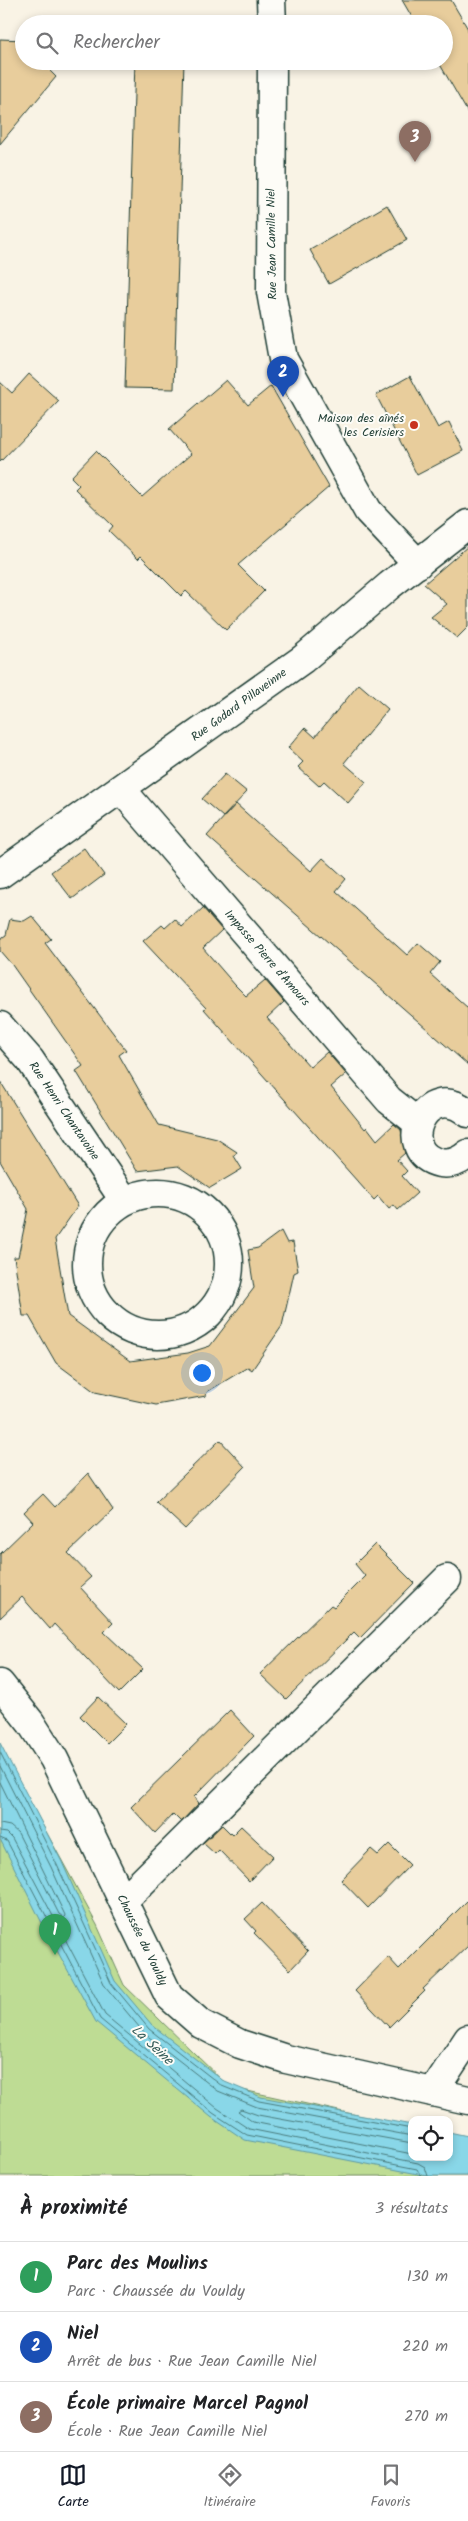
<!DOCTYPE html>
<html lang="fr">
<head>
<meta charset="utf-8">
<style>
	:root { --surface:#fff; --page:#f6f6f6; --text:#202124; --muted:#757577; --line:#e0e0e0; --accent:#111827 }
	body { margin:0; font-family:Kalam,sans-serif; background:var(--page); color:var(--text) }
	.controls { position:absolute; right:15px; bottom:15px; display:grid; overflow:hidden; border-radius:10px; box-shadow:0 2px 8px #0003 }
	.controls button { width:45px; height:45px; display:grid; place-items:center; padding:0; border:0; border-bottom:1px solid var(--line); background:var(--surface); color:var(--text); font:25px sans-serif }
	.you { position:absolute; left:201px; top:1372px; width:18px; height:18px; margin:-12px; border:4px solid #fff; border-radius:50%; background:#1a73e8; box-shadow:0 0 0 8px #1a73e833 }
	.badge { display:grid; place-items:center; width:32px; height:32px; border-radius:50%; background:var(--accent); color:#fff; font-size:16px; font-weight:700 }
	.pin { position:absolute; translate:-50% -41px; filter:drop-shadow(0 1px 2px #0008) }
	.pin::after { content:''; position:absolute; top:26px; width:18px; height:15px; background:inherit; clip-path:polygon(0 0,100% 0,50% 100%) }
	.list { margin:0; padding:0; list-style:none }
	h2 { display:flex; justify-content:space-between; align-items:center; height:65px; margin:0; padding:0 20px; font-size:21px }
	h2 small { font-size:16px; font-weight:400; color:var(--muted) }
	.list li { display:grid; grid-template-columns:32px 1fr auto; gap:15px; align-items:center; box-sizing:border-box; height:70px; padding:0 20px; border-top:1px solid var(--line) }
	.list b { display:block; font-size:19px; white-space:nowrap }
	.list p { margin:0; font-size:16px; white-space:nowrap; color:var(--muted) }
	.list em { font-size:16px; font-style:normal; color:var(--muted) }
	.icon { flex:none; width:28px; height:28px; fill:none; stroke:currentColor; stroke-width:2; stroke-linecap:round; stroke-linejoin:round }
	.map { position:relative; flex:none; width:468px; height:2176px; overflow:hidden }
	.search { position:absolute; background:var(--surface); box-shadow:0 2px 8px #0003; left:15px; right:15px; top:15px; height:55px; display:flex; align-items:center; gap:12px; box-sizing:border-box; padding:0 18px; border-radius:28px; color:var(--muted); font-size:19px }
	.sheet { height:275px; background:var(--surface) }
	nav { display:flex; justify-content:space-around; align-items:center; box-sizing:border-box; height:70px; border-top:1px solid var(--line); background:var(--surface); font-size:14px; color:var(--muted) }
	nav a { display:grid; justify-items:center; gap:2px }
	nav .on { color:var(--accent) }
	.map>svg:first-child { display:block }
	.green { fill:#bedc94; stroke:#6e8c64 }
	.water { fill:#89d7e8; stroke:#5f99a0 }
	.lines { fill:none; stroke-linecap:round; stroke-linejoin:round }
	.shore { stroke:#497b7c; stroke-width:1 }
	.building { fill:#e8cd9c; stroke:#1f3d34 }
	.street-casing { stroke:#1f3d34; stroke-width:31 }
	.secondary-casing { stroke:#1f3d34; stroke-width:31 }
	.street { stroke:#fdfcf7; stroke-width:28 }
	.secondary { stroke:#fdfcf7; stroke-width:28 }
	.poi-dot { fill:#c8321e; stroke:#fdfcf7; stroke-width:2 }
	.labels { text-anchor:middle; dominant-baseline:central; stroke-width:4; stroke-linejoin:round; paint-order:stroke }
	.street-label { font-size:12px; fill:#1f3d34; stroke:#fdfcf7 }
	.poi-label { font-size:12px; fill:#1f3d34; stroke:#fdfcf7; text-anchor:end }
	.water-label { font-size:14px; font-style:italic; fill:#345c58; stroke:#fdfcf7 }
</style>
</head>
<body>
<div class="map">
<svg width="468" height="2176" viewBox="0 0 468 2176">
	<rect width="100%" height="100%" fill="#f9f3e5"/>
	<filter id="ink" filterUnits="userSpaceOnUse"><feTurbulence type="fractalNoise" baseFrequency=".02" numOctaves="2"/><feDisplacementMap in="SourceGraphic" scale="10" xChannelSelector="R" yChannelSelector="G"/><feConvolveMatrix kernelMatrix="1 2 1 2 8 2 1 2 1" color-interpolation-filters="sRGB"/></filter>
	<g filter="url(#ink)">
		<polygon class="green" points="0,1747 97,1925 124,1985 229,2087 412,2127 412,2157 449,2157 468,2176 0,2176"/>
		<polygon class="water" points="0,1743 62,1862 115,1981 152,2025 225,2082 261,2097 412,2125 412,2157 449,2157 449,2132 468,2136 468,2176 428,2176 245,2140 211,2117 96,2022 42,1923 0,1839"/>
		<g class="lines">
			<g class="shore">
				<polyline points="0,1752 57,1865 111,1983 149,2029 222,2086 259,2101 412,2129"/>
				<polyline points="0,1766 51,1867 105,1986 145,2034 218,2091 257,2107 412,2136"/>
				<polyline points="0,1782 65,1915 64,1918 59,1914 18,1833 10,1826 0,1824"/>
				<polyline points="0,1832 7,1833 12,1838 105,2015 217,2108 249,2129 418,2163 425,2167 428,2176"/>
				<polyline points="0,1838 7,1841 100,2019 213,2113 247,2135 417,2169 421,2176"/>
				<polyline points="412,2143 258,2115 241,2109 238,2111 253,2122 412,2154"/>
			</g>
		</g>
		<g class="building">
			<polygon points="402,0 451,0 468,29 468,113 438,61 444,61 444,24 416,24"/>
			<polygon points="136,19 185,20 185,24 136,24"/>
			<polygon points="0,39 24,40 24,61 49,61 49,70 56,77 0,144"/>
			<polygon points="135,61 184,61 174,389 125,388"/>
			<polygon points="387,205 407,240 329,284 310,250"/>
			<polygon points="29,374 59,401 0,462 0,382 12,393"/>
			<polygon points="410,376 438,428 449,422 463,451 417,475 376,395"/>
			<polygon points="226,380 248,405 271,386 329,487 238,565 264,591 226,630 186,591 181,596 141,556 138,559 109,531 113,526 75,489 79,485 71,477 96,451 142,497 191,454 169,429"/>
			<polygon points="468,546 468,627 457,638 431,617 447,604 424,584"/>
			<polygon points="359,684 388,709 344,763 366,782 348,803 324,781 319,786 298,767 303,762 288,748 305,728 315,737"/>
			<polygon points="225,774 247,792 223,817 202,799"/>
			<polygon points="236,804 311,871 323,858 346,879 336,891 407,955 418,943 440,962 430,974 468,1008 468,1065 207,836"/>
			<polygon points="84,848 104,875 72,899 51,872"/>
			<polygon points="203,908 222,930 203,948 235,985 246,996 265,980 284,1002 267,1018 310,1067 327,1052 346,1074 331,1087 365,1129 367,1127 377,1140 394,1124 401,1130 405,1153 397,1160 407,1171 402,1176 417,1193 398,1210 394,1205 389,1209 378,1196 374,1200 204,1009 206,1008 143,941 162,925 165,928 175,919 182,927"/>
			<polygon points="32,916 51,939 45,943 126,1050 119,1055 159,1125 217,1139 237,1152 234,1156 242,1169 210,1188 178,1166 137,1171 76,1071 83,1066 12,965 0,951 0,939 6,935 10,919 24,921"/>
			<polygon points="0,1081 78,1206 55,1239 68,1316 130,1361 188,1353 210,1346 254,1288 248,1250 258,1248 281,1231 287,1243 293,1242 298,1271 294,1273 282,1326 252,1370 248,1367 207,1392 206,1396 156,1405 95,1392 56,1363 29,1316 23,1316 14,1257 18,1257 28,1209 0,1161"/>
			<polygon points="220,1440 245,1467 185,1529 156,1502"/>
			<polygon points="88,1473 113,1510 68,1553 91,1577 80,1587 113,1623 104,1632 143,1669 119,1693 54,1624 50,1629 22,1597 0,1618 0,1554 33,1522 24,1512 43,1494 55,1507"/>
			<polygon points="375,1544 414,1583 360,1638 354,1632 286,1699 260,1674 331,1605 334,1607 365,1576 355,1564"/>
			<polygon points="98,1697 126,1724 107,1743 80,1716"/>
			<polygon points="230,1710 254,1736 194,1797 199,1803 181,1822 173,1814 155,1833 131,1807"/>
			<polygon points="222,1825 232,1835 241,1826 273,1856 249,1881 219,1850 215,1854 203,1843"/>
			<polygon points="389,1844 410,1865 368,1908 341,1880 371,1849 378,1855"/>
			<polygon points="468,1900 468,1946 423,1989 425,1991 389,2027 355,1991 388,1957 399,1969"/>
			<polygon points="262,1903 308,1951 290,1970 254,1933 256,1931 245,1919"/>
		</g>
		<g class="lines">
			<g class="street-casing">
				<g id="street">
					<polyline points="271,0 272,24"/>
					<polyline points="272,61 271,292 283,359 368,511 418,564"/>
					<polyline points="121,789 389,1100 418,1123"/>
					<polyline points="0,874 303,659 390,585 468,524"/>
					<polyline points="0,1026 30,1060 124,1200"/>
					<path d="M468,1113C424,1077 393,1153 440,1163C451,1165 460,1161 468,1154"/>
					<circle cx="158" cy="1264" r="71"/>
					<polyline points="123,1901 447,1579"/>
					<polyline points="433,2092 468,2039"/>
				</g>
			</g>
			<g class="secondary-casing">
				<polyline id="secondary" points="0,1684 31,1723 54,1759 169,1996 201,2024 240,2044 286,2059 468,2100"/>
			</g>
			<use href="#street" class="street"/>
			<use href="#secondary" class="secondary"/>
		</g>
	</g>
	<circle class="poi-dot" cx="414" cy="425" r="5"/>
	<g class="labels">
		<g class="street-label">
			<text transform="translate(272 244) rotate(-91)">Rue Jean Camille Niel</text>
			<text transform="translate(239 705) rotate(-36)">Rue Godard Pillaveinne</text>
			<text transform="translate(267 958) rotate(49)">Impasse Pierre d'Amours</text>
			<text transform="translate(64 1111) rotate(56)">Rue Henri Chantavoine</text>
			<text transform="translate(142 1940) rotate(64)">Chaussée du Vouldy</text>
		</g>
		<g class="poi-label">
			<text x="404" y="418">Maison des aînés<tspan x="404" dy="14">les Cerisiers</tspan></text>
		</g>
		<g class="water-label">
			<text transform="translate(152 2045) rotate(43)">La Seine</text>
		</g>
	</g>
</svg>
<div class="controls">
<button><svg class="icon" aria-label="locate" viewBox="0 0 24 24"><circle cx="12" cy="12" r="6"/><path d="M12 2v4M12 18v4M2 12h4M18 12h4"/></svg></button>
</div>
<div class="you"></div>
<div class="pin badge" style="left:55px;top:1955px;background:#2e9e5b">1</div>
<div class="pin badge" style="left:283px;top:397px;background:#1a4fb4">2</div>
<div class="pin badge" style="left:415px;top:162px;background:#8d6e63">3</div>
<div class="search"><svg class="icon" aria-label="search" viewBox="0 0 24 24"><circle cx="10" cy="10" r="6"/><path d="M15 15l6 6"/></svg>Rechercher</div>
</div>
<section class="sheet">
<h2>À proximité<small>3 résultats</small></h2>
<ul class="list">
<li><span class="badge" style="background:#2e9e5b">1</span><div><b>Parc des Moulins</b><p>Parc · Chaussée du Vouldy</p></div><em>130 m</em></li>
<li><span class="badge" style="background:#1a4fb4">2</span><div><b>Niel</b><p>Arrêt de bus · Rue Jean Camille Niel</p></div><em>220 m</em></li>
<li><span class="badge" style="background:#8d6e63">3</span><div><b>École primaire Marcel Pagnol</b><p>École · Rue Jean Camille Niel</p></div><em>270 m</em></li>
</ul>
</section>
<nav>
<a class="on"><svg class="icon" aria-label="map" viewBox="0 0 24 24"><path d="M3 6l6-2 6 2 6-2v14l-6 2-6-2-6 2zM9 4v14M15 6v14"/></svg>Carte</a>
<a><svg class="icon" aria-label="directions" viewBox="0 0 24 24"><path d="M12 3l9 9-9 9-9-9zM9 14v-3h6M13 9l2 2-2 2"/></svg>Itinéraire</a>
<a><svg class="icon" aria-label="saved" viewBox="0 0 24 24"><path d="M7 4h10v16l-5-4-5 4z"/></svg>Favoris</a>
</nav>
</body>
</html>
